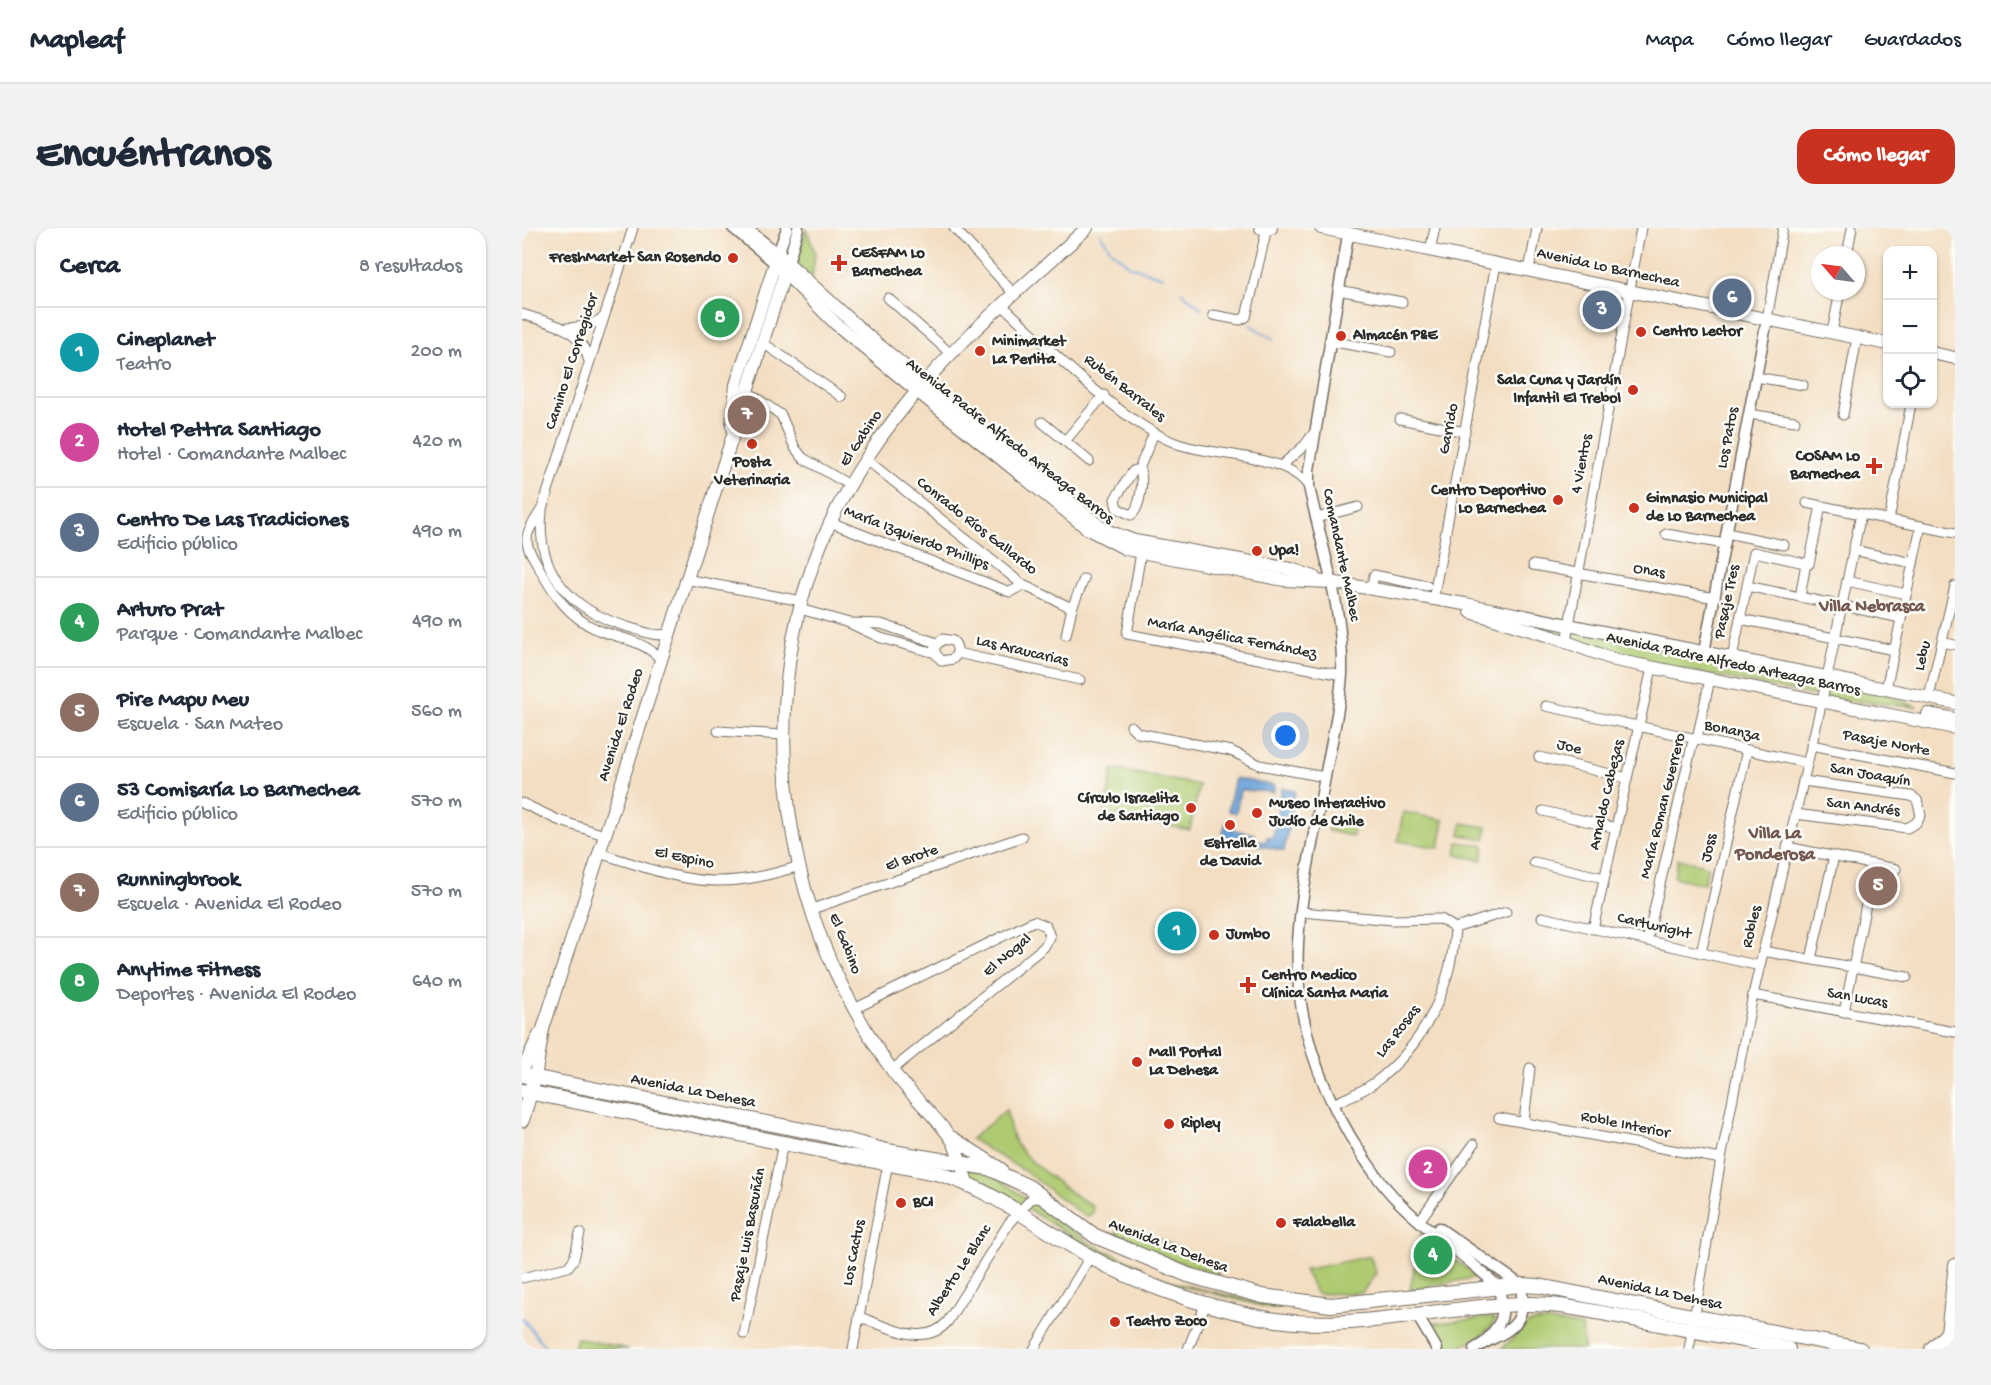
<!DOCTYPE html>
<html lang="es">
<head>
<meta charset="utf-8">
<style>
	:root { --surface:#fff; --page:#f2f2f3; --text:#1f2937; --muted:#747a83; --line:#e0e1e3; --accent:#c8321e }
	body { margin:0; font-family:"Gochi Hand",sans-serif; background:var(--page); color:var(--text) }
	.controls { position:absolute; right:18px; top:18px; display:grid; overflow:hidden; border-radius:12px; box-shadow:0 2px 4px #0004 }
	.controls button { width:54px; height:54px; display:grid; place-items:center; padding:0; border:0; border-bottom:2px solid var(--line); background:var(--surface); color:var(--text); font:30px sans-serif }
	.compass { position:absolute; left:1289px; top:18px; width:54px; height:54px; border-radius:50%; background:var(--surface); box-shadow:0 2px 4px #0004; rotate:298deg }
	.you { position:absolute; left:764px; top:508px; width:21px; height:21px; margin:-15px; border:4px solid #fff; border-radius:50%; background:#1a73e8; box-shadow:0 0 0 9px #1a73e833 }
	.badge { display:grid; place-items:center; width:39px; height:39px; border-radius:50%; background:var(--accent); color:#fff; font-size:20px; font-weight:700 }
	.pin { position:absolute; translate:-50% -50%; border:3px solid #fff; box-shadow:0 2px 6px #0006 }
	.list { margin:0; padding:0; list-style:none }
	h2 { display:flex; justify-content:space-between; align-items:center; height:78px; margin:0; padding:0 24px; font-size:26px }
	h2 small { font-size:20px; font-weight:400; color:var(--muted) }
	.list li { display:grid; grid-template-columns:39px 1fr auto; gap:18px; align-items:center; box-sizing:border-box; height:90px; padding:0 24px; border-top:2px solid var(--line) }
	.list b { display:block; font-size:22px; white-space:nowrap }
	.list p { margin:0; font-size:20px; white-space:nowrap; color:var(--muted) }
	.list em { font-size:20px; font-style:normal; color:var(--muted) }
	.icon { flex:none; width:33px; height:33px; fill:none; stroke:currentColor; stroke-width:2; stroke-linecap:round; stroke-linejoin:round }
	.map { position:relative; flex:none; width:1433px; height:1121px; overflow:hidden; border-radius:18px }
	header { display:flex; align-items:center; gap:36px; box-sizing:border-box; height:84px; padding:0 30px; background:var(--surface); border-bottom:2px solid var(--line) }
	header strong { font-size:28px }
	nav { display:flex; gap:33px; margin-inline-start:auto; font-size:21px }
	.intro { display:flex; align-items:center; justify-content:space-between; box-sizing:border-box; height:144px; padding:0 36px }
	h1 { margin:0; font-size:42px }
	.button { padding:15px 27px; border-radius:18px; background:var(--accent); color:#fff; font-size:21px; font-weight:700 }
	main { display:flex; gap:36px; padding:0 36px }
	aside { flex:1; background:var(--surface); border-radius:18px; box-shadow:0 2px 4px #0004 }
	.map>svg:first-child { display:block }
	.green { fill:#afcb72; stroke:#6d7b4e; stroke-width:1.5 }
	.water { fill:#6aa2d9; stroke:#4a6682; stroke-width:1.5 }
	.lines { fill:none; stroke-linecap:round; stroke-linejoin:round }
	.stream { stroke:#6aa2d9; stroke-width:2 }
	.minor-casing { stroke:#716a60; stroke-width:11 }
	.tertiary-casing { stroke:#716a60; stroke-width:13 }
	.secondary-casing { stroke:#716a60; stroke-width:14 }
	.primary-casing { stroke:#716a60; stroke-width:16 }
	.minor { stroke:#fff; stroke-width:9 }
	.tertiary { stroke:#fff; stroke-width:10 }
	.secondary { stroke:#fff; stroke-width:12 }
	.primary { stroke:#fff; stroke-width:14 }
	.poi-dot { fill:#c8321e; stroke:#fdfcf7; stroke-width:2 }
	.labels { text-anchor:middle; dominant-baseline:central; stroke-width:5; stroke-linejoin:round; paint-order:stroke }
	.poi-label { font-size:16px; font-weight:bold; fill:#2b2b2b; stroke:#fdfcf7; text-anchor:start }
	.street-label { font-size:16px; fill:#2b2b2b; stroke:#fdfcf7 }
	.neighbourhood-label { font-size:18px; font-weight:bold; fill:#735850; stroke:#fdfcf7 }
</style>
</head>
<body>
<header>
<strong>Mapleaf</strong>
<nav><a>Mapa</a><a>Cómo llegar</a><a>Guardados</a></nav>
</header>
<div class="intro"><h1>Encuéntranos</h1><a class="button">Cómo llegar</a></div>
<main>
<aside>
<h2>Cerca<small>8 resultados</small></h2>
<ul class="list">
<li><span class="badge" style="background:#0f9aa8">1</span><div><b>Cineplanet</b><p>Teatro</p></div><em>200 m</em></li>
<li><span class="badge" style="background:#d1479c">2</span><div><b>Hotel Pettra Santiago</b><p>Hotel · Comandante Malbec</p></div><em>420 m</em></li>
<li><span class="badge" style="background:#5c6f8a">3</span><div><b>Centro De Las Tradiciones</b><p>Edificio público</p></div><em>490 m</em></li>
<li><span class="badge" style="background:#2e9e5b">4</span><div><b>Arturo Prat</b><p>Parque · Comandante Malbec</p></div><em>490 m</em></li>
<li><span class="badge" style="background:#8d6e63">5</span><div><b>Pire Mapu Meu</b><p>Escuela · San Mateo</p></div><em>560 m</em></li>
<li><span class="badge" style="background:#5c6f8a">6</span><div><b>53 Comisaría Lo Barnechea</b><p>Edificio público</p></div><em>570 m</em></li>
<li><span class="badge" style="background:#8d6e63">7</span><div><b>Runningbrook</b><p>Escuela · Avenida El Rodeo</p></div><em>570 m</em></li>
<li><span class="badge" style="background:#2e9e5b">8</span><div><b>Anytime Fitness</b><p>Deportes · Avenida El Rodeo</p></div><em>640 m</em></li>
</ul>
</aside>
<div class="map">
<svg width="1433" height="1121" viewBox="0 0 1433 1121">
	<rect width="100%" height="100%" fill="#fdfcf7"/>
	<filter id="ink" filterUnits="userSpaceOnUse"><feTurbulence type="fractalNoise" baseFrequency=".0167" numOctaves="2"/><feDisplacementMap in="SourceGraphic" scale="12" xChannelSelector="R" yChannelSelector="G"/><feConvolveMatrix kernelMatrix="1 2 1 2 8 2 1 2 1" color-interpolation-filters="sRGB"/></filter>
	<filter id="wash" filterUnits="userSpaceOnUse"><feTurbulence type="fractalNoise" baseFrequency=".008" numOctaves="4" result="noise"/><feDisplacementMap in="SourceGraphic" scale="24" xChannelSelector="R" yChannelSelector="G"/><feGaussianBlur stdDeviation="1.35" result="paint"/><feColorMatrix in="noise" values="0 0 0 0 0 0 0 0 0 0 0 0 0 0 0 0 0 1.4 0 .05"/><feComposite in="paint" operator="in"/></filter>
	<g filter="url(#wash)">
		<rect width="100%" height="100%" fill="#f3dec2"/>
		<g class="green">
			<polygon points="284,0 293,24 290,50 274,36"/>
			<polygon points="990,393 1084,409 1360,465 1395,479 1309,471 1074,424"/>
			<polygon points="591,541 677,557 668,602 582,586"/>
			<polygon points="881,584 922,592 917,620 876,613"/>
			<polygon points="808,591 833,596 831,608 806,603"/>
			<polygon points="940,595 965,599 963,611 938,607"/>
			<polygon points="936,614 962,618 960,632 934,627"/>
			<polygon points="1156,631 1186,638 1182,656 1152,649"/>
			<path d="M484,882C487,892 488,905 493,914C502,931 553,969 570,977L571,984L567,988H562L504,944L449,911Z"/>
			<polygon points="441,940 468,945 571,1017 620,1038 620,1043 658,1056 756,1079 751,1081 675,1061 640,1056 600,1040 504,980 447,952"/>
			<path d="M600,996C619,1005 691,1029 697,1047C661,1036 625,1024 594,1005Z"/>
			<polygon points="899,1005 955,1049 888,1062"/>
			<polygon points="848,1028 854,1045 840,1065 795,1066 782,1042"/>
			<path d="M971,1089L973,1092C962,1111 940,1121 919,1121L904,1096Z"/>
			<polygon points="1023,1093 1060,1098 1062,1121 980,1121 1006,1095"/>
			<polygon points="55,1110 107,1121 52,1121"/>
		</g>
		<g class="water">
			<polygon points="713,550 753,558 752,564 718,562 714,585 706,583"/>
			<polygon points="760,560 773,563 762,623 700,609 704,594 712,596 711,602 732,606 732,612 744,614 745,609 751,609"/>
		</g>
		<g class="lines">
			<g class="stream">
				<polyline points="577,4 589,22 608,38 641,49"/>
				<polyline points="660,64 680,81"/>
				<polyline points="728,97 751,111"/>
				<polyline points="0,1090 25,1121"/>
			</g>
		</g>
	</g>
	<g filter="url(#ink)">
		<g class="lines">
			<g class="minor-casing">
				<g id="minor">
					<path d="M111,0L21,278C17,288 5,300 5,311C4,320 11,328 15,336C30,364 46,389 76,402C97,410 123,413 138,431"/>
					<polyline points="432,0 493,67"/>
					<polyline points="908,22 913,0"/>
					<polyline points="1325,27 1330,0"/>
					<polyline points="1007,42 1015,0"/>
					<polyline points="816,62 880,74"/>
					<polyline points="366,70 429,126"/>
					<path d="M481,78C527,120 599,195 656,216C694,229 765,225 787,259"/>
					<path d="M0,86C31,97 57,97 67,133"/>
					<polyline points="691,87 718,92 724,89 745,0"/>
					<polyline points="1245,91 1261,0"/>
					<polyline points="45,100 66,98 81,90"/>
					<polyline points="1310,104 1318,63"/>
					<polyline points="807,113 869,124"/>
					<polyline points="241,115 320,169"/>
					<polyline points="1234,149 1281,157"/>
					<polyline points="226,164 259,187 273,220 281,230 329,258"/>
					<polyline points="1227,186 1273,193"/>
					<polyline points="1321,187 1335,110"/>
					<polyline points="878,191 943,204"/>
					<polyline points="520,194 567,233"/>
					<polyline points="543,213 582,167"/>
					<polyline points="345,232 501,357 550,380 562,351"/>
					<polyline points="759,238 783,217 791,206"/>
					<path d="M617,241C623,249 618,282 609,287L595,280L593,271L611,243L617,241L632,205"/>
					<polyline points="1285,275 1433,305"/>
					<path d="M20,283C13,344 50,383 106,399C120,403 132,409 146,406"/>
					<polyline points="794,290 836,279"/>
					<polyline points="1367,292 1389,176"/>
					<polyline points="308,294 488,364 501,357"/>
					<polyline points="1205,305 1262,317"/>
					<polyline points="1144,306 1203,316"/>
					<polyline points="1331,322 1391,335"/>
					<polyline points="619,325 605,406 820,447"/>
					<polyline points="1011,337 1193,370"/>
					<polyline points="163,351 280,373"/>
					<polyline points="1325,353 1384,366"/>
					<polyline points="1225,358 1379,390"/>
					<polyline points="849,361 852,347 905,358"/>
					<polyline points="1278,369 1284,335"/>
					<polyline points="911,372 974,36"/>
					<path d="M278,381L327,395L359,410L413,425L420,433L431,431C437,425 436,418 431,413L421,411L413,418V425"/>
					<polyline points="1218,391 1372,422"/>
					<polyline points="328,395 359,396 415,415"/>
					<polyline points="544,407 550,380"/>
					<polyline points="1044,414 1119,0"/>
					<polyline points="1420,414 1433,417"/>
					<polyline points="435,425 558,452"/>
					<polyline points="1210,430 1232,324 1287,336 1299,278"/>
					<polyline points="1364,461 1399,298"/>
					<polyline points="1407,469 1433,358"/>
					<polyline points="1024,478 1285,535"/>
					<polyline points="609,498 616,505 709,523 738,537 803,549"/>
					<polyline points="196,503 261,507"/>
					<polyline points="1289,517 1433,545"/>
					<polyline points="1017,529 1105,550"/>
					<polyline points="0,575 36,592 82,607"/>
					<polyline points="1021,583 1094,600"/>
					<polyline points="1273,586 1385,600 1394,595 1399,587 1395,572 1389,568 1281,553"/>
					<polyline points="1265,619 1374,641"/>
					<path d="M76,625C115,636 157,654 197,653C225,653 251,646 278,638"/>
					<polyline points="1012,634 1082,650"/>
					<polyline points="290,681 500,609"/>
					<path d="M779,684L871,692L919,691L933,700C930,760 901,819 852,855C840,864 824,870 811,876"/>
					<polyline points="1020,689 1238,738"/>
					<polyline points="933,700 984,684"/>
					<polyline points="1071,701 1130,440"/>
					<polyline points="1125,713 1170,517 1176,506 1188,451"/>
					<polyline points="1241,723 1385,749"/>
					<polyline points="1179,725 1225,522"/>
					<polyline points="1289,731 1312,628"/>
					<polyline points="1231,767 1433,804"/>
					<polyline points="332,781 512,693 524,698 528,709 522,719 370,842"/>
					<polyline points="1322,784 1352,637"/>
					<polyline points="977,890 1199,931"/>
					<polyline points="1002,894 1008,840"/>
					<polyline points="901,988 952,916"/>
					<polyline points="0,1050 46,1039 52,1031 58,1005"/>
					<path d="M337,1089C365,1098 404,1121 426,1093L487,995L509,971L521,969"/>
					<polyline points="222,1106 261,915"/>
					<polyline points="331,1121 366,935"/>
					<polyline points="512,1121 568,1029"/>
					<polyline points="666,1121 684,1075"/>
					<polyline points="1167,1121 1199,931 1231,767 1300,473 1339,286"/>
				</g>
			</g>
			<g class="tertiary-casing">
				<g id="tertiary">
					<polyline points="211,0 253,35"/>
					<polyline points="224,0 256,26 265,0"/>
					<path d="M829,6L825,13L787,242V259C800,320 822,384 820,446C818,481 809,516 803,549C794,600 781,651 777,701C768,793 803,878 856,950C889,995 939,1021 977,1060C983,1090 982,1092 962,1115"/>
					<polyline points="266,35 276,0"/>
					<polyline points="1182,424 1245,91"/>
					<path d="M917,1000L999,1057C1006,1103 984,1101 952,1121"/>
					<polyline points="895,1087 915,1121"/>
				</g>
			</g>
			<g class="secondary-casing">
				<g id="secondary">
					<polyline points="739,0 749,0"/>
					<polyline points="799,0 1366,116"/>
					<polyline points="253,35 314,96 395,163 566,301 604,321 762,352 808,354 943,376 1433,475"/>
					<polyline points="1410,125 1433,130"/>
					<polyline points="210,198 214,157 256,26 347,109 581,301 613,313 769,341 792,349"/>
					<polyline points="949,384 1031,409 1093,432 1433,500"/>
					<polyline points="1406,486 1433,491"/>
					<polyline points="0,843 17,807"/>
					<polyline points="13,850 21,801 266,35"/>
					<polyline points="431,910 479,941"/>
					<path d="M445,954C440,941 437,925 430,912C414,888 390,868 372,845C348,812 328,775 311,739C253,608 244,449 299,316C322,258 362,200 404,153C452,98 511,50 565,0"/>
					<polyline points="1423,1121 1433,1037"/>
				</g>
			</g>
			<g class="primary-casing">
				<g id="primary">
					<polyline points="0,847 301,906 365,923 466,940 507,959 573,1008 666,1047 740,1068 809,1077 999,1057 1017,1058 1338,1121"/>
					<path d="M0,863L418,946C474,963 517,1000 567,1028C620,1058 679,1077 737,1089C827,1107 913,1078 1003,1076C1037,1075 1072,1084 1106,1090C1159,1100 1212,1110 1266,1121"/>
					<polyline points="0,892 10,858"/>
					<polyline points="1410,1121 1425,1106"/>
				</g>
			</g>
			<use href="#minor" class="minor"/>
			<use href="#tertiary" class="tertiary"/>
			<use href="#secondary" class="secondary"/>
			<use href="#primary" class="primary"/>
		</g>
	</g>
	<g class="poi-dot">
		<circle cx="211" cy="30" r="6"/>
		<path d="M314 26h6v6h6v6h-6v6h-6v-6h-6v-6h6z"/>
		<circle cx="1119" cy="104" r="6"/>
		<circle cx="819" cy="108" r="6"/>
		<circle cx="458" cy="123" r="6"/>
		<circle cx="1111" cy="162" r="6"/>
		<circle cx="230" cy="216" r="6"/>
		<path d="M1349 229h6v6h6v6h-6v6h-6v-6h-6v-6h6z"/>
		<circle cx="1036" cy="272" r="6"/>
		<circle cx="1112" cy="280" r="6"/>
		<circle cx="735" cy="323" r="6"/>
		<circle cx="669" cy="580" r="6"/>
		<circle cx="735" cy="585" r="6"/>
		<circle cx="708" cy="597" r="6"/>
		<circle cx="692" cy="707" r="6"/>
		<path d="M723 748h6v6h6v6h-6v6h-6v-6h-6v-6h6z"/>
		<circle cx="615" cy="834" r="6"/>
		<circle cx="647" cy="896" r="6"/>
		<circle cx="379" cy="975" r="6"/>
		<circle cx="759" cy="995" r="6"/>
		<circle cx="593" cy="1094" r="6"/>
	</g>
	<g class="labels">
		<g class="poi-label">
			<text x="330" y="26">CESFAM Lo<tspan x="330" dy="18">Barnechea</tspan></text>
			<text x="199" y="30" text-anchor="end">FreshMarket San Rosendo</text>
			<text x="1131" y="104">Centro Lector</text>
			<text x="831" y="108">Almacén P&amp;E</text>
			<text x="470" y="114">Minimarket<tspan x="470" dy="18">La Perlita</tspan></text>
			<text x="1099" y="153" text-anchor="end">Sala Cuna y Jardín<tspan x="1099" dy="18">Infantil El Trebol</tspan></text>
			<text x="1338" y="229" text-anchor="end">COSAM Lo<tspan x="1338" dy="18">Barnechea</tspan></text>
			<text x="230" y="235" text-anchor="middle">Posta<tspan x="230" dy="18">Veterinaria</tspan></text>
			<text x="1024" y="263" text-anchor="end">Centro Deportivo<tspan x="1024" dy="18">Lo Barnechea</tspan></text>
			<text x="1124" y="271">Gimnasio Municipal<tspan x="1124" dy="18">de Lo Barnechea</tspan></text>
			<text x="747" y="323">Upa!</text>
			<text x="657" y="571" text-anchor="end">Círculo Israelita<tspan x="657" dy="18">de Santiago</tspan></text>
			<text x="747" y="576">Museo Interactivo<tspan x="747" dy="18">Judío de Chile</tspan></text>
			<text x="708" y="616" text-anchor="middle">Estrella<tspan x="708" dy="18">de David</tspan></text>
			<text x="704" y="707">Jumbo</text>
			<text x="740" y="748">Centro Medico<tspan x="740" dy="18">Clínica Santa Maria</tspan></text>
			<text x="627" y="825">Mall Portal<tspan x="627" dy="18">La Dehesa</tspan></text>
			<text x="659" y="896">Ripley</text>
			<text x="391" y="975">BCI</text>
			<text x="771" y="995">Falabella</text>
			<text x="605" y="1094">Teatro Zoco</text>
		</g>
		<g class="street-label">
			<text transform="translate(1086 41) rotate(12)">Avenida Lo Barnechea</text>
			<text transform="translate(51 134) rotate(-72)">Camino El Corregidor</text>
			<text transform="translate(602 161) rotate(38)">Rubén Barrales</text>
			<text transform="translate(928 201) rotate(-79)">Garrido</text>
			<text transform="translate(1207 210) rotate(-79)">Los Patos</text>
			<text transform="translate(340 211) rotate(-56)">El Gabino</text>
			<text transform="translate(487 214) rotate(38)">Avenida Padre Alfredo Arteaga Barros</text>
			<text transform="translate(1061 236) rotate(-79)">4 Vientos</text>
			<text transform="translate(454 299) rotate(38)">Conrado Ríos Gallardo</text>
			<text transform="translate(394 311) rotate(21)">María Izquierdo Phillips</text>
			<text transform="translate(818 327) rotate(78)">Comandante Malbec</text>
			<text transform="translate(1127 344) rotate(10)">Onas</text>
			<text transform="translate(1206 374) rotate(-78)">Pasaje Tres</text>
			<text transform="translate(710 411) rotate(11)">María Angélica Fernández</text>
			<text transform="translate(500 424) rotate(13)">Las Araucarias</text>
			<text transform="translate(1402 428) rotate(-77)">Lebu</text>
			<text transform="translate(1211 437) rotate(12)">Avenida Padre Alfredo Arteaga Barros</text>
			<text transform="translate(100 497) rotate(-72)">Avenida El Rodeo</text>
			<text transform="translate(1210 504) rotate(12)">Bonanza</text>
			<text transform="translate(1364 516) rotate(11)">Pasaje Norte</text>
			<text transform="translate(1047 520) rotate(14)">Joe</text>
			<text transform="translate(1348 548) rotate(10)">San Joaquín</text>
			<text transform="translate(1086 567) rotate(-77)">Arnaldo Cabezas</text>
			<text transform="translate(1142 578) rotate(-76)">María Roman Guerrero</text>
			<text transform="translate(1341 580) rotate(7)">San Andrés</text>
			<text transform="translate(1188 620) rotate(-77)">Joss</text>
			<text transform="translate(162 631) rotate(12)">El Espino</text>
			<text transform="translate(390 631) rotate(-19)">El Brote</text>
			<text transform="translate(1132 699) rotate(13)">Cartwright</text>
			<text transform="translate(1231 699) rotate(-77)">Robles</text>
			<text transform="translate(322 716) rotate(68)">El Gabino</text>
			<text transform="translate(486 728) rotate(-40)">El Nogal</text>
			<text transform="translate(1335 771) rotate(10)">San Lucas</text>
			<text transform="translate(877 804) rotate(-52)">Las Rosas</text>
			<text transform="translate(171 864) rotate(11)">Avenida La Dehesa</text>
			<text transform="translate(1103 898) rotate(11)">Roble Interior</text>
			<text transform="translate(227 1007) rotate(-79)">Pasaje Luis Bascuñán</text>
			<text transform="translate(646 1019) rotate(21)">Avenida La Dehesa</text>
			<text transform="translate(333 1025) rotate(-79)">Los Cactus</text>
			<text transform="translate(438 1043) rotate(-57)">Alberto Le Blanc</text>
			<text transform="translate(1138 1065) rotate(12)">Avenida La Dehesa</text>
		</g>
		<g class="neighbourhood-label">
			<text x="1350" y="379">Villa Nebrasca</text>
			<text x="1253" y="606">Villa La<tspan x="1253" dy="21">Ponderosa</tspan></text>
		</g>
	</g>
</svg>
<div class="controls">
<button>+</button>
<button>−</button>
<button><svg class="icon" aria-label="locate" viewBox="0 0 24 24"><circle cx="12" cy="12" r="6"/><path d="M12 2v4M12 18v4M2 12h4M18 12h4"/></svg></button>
</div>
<svg class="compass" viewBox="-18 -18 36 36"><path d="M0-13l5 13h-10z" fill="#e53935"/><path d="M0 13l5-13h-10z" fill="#747a83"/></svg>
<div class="you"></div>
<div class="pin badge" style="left:655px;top:703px;background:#0f9aa8">1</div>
<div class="pin badge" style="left:906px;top:941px;background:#d1479c">2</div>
<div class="pin badge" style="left:1080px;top:82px;background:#5c6f8a">3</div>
<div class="pin badge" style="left:911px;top:1027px;background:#2e9e5b">4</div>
<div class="pin badge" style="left:1356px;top:658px;background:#8d6e63">5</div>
<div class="pin badge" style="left:1210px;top:70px;background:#5c6f8a">6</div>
<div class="pin badge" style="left:225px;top:187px;background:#8d6e63">7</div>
<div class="pin badge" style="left:198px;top:90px;background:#2e9e5b">8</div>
</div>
</main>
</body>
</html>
